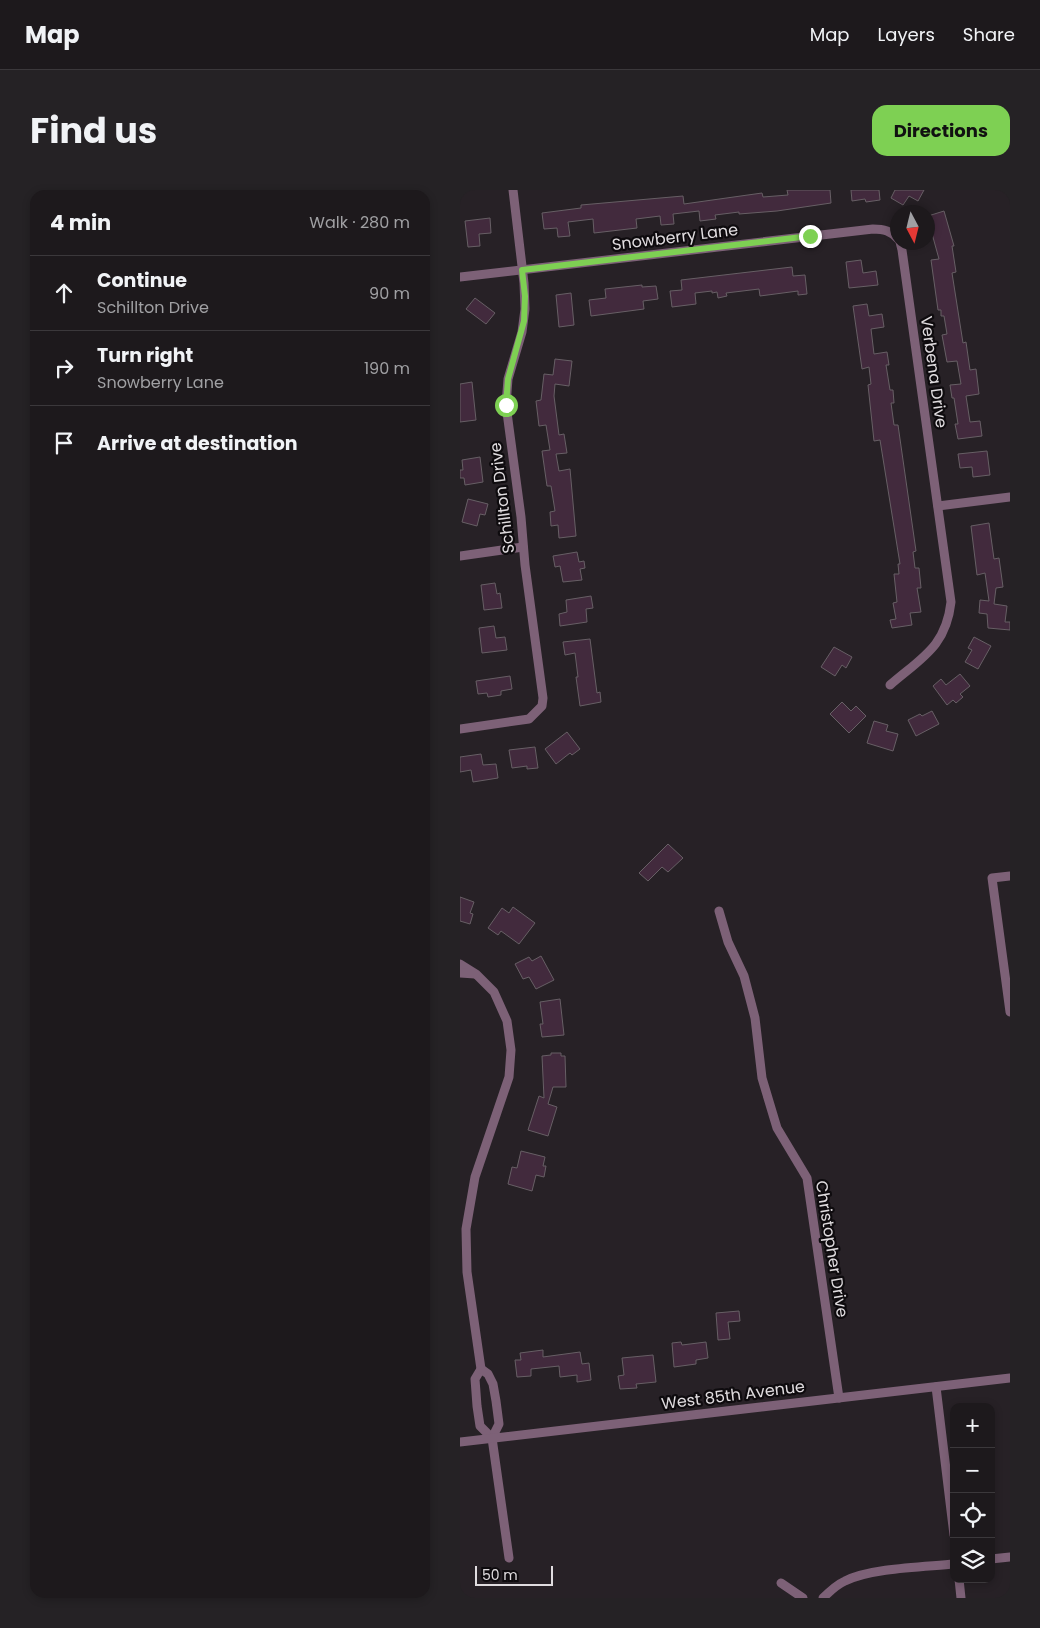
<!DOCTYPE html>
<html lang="en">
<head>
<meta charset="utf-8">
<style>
	:root { --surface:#1d191c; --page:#252225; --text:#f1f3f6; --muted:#a0a0a3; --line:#3b383b; --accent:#7ed053 }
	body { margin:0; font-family:Poppins,sans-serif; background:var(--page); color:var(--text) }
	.controls { position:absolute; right:15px; bottom:15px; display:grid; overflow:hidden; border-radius:10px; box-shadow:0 2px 8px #0003 }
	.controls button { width:45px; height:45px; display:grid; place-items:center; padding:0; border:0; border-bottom:1px solid var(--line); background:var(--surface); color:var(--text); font:25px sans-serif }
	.compass { position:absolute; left:430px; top:15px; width:45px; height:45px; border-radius:50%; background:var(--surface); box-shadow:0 2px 8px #0003; rotate:173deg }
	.scale { position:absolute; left:15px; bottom:12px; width:78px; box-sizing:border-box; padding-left:5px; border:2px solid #e0dcdf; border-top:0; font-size:14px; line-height:18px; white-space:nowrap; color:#e0dcdf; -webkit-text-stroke:4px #0e0b0e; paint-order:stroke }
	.stop { position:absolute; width:15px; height:15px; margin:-11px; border:4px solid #7ed053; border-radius:50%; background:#fff }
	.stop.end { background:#7ed053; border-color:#fff; box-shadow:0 1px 5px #0008 }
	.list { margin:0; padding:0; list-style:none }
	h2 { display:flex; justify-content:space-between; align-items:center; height:65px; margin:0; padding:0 20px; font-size:21px }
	h2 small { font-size:16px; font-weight:400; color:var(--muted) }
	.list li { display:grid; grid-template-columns:32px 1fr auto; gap:15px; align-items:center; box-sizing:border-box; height:75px; padding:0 20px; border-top:1px solid var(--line) }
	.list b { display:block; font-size:19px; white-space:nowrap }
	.list p { margin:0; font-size:16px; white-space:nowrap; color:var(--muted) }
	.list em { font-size:16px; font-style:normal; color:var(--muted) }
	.icon { flex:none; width:28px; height:28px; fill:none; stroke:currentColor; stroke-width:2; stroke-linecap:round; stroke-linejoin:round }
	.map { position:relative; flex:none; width:550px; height:1408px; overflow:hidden; border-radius:15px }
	header { display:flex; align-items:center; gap:30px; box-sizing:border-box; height:70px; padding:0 25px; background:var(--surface); border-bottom:1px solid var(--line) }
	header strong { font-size:24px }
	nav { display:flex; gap:28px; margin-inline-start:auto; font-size:18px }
	.intro { display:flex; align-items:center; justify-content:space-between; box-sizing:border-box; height:120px; padding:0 30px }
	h1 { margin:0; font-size:35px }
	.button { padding:12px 22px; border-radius:15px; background:var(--accent); color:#111; font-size:18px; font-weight:700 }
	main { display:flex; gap:30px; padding:0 30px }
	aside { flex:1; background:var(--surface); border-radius:15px; box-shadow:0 2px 8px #0003 }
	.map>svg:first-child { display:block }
	.building { fill:#422a3d; stroke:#675f65 }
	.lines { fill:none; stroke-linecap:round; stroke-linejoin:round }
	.minor { stroke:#7d6177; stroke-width:9 }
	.route { stroke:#7ed053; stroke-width:6 }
	.labels { text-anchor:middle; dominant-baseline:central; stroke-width:4.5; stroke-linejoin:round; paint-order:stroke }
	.street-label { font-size:16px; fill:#e0dcdf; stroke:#0e0b0e }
</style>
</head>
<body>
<header>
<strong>Map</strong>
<nav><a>Map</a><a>Layers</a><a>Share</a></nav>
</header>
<div class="intro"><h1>Find us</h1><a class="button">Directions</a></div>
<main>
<aside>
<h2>4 min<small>Walk · 280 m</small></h2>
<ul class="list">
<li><svg class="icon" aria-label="ahead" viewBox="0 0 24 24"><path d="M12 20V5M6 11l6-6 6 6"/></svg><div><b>Continue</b><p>Schillton Drive</p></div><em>90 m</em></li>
<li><svg class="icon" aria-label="right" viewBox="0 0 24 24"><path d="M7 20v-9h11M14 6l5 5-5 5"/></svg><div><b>Turn right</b><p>Snowberry Lane</p></div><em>190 m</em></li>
<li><svg class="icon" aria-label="arrive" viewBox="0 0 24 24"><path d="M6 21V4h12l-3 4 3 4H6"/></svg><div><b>Arrive at destination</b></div></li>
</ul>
</aside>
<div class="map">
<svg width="550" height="1408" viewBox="0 0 550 1408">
	<rect width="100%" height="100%" fill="#272126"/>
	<g class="building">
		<polygon points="327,0 370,0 371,13 317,21 279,24 279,22 255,25 256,29 240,31 239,21 213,24 214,34 201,35 200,26 176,29 177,38 134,43 133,29 108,32 110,46 98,47 97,38 84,39 82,23 121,18 121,15 223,6 224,14 302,3 303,7 328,5"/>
		<polygon points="391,0 419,0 420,10 406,12 405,9 392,11"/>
		<polygon points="435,0 464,0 458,11 449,6 443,15 431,8"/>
		<polygon points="484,21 494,56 492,56 496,82 492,83 503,153 506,152 510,180 516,179 519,204 506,206 510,232 520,231 522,246 498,249 495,234 498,234 494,208 492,208 490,195 501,194 497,171 487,172 482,145 487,144 484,126 481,126 481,120 478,120 471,70 479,69 471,40 468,41 468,26"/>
		<polygon points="30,28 31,43 19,44 20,56 8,57 5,31"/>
		<polygon points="401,70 403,83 416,81 418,95 389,98 386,72"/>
		<polygon points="332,77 333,86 345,85 347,104 338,105 338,101 300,106 299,99 266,103 267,106 258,108 257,102 252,103 252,101 235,103 236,114 212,117 210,101 222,100 221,90"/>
		<polygon points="182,95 182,97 196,96 198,109 183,111 184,119 131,126 129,110 146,108 145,99"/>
		<polygon points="111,103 114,135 99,137 96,105"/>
		<polygon points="15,108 35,123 26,134 6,119"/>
		<polygon points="407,114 409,126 422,124 424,137 411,139 414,164 427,162 429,175 426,175 430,200 433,200 434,213 431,213 434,235 438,235 456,361 453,362 455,378 459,378 461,398 457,398 461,422 450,423 452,435 432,438 430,430 436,429 433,413 437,412 434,384 439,384 438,374 440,374 420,250 414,251 408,195 411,194 409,177 402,179 393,116"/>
		<polygon points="95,169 112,171 109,196 95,194 94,206 99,245 104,244 107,263 96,264 99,281 110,279 116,346 99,348 98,335 91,336 90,322 95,321 91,296 87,296 82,261 90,260 86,235 79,236 76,211 81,210 84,184 93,185"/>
		<polygon points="12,192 16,230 0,232 0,194"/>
		<polygon points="527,261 530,285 513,287 512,277 500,278 498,264"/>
		<polygon points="20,267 23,292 5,295 4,288 0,288 0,280 3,280 2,270"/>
		<polygon points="8,309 28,314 25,325 20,324 17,336 2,332"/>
		<polygon points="529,333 534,369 539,368 543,397 536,398 534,414 547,416 545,432 550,432 550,440 528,438 527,424 519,423 520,410 529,411 525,383 517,385 511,336"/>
		<polygon points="117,362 119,372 124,371 125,378 120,379 122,390 103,392 100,376 95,377 93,366"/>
		<polygon points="35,393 37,404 40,403 42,418 24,420 21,395"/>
		<polygon points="131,406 133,418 126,419 127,432 100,436 99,424 107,422 106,410"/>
		<polygon points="34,436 36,448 45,447 47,460 22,463 19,438"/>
		<polygon points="514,447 531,456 518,479 505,472 512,460 508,458"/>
		<polygon points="130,449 137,503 140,502 141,512 120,516 116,487 118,487 115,463 105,465 103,452"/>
		<polygon points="374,457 392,467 386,478 382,475 375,486 361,477"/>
		<polygon points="500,484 510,496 500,504 503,507 496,513 493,510 487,515 473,496 481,489 486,495"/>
		<polygon points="50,486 52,499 41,501 41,505 28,507 27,503 18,504 16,491"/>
		<polygon points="382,512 391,521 396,516 406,526 389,543 370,524"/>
		<polygon points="472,521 479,534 456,546 448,530 460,524 462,526"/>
		<polygon points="414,531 428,535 426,541 438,544 433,561 407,553"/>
		<polygon points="107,542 120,559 112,565 110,563 96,574 85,559"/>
		<polygon points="75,557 78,578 67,579 67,576 52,578 49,560"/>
		<polygon points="21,564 23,575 36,574 38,588 13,592 11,580 0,582 0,567"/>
		<polygon points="208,654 223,668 208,682 202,677 188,691 179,683"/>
		<polygon points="0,707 14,712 10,723 13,724 10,734 0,731"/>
		<polygon points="53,717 75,733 59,754 41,741 38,745 28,738 42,718 49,723"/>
		<polygon points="81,766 94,790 76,799 69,787 63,789 55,774 69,767 72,771"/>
		<polygon points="100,809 104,845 82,847 80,834 83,834 80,812"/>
		<polygon points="91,863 101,863 101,866 105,866 106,897 93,897 88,914 97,917 88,946 68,940 79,906 84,908 82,866 91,865"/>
		<polygon points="61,961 85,967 83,976 86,976 84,987 76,985 72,1001 48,994 52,977 57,978"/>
		<polygon points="279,1121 280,1131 268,1132 270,1149 258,1150 256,1123"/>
		<polygon points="221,1152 222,1155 246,1152 248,1168 236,1170 236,1174 214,1177 212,1153"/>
		<polygon points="83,1160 83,1167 120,1162 122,1174 129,1173 131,1190 117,1192 117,1185 100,1187 99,1176 71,1179 71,1186 57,1187 55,1170 61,1170 60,1163"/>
		<polygon points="193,1165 196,1192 176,1194 177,1198 160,1199 158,1186 164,1185 162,1168"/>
	</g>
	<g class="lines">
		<g class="minor">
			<path d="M0,87L413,39C424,39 431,41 438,49"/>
			<polyline points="478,316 550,307"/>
			<polyline points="0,366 63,357"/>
			<path d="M430,495C461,468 486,457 491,412L442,60L440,52"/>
			<polyline points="0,539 69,529 82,516 83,508 65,375 61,327 46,215 48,189 62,142 65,119 64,93 53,0"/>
			<polyline points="550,686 532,688 550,822"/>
			<polyline points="259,721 268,752 284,786 295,828 302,888 317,938 347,988 379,1208"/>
			<polyline points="0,774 16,784 34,802 47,831 51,860 49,887 15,987 6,1039 7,1082 21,1179 15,1189 17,1216 20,1236 32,1248"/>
			<polyline points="0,783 15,784"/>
			<polyline points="21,1179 28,1184 33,1194 36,1211 39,1234 32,1248"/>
			<polyline points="476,1197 494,1345"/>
			<polyline points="32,1248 49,1368"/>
			<polyline points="0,1252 550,1188"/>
			<polyline points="531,1369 550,1367"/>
			<polyline points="499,1389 501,1408"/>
			<polyline points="321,1393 343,1408"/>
			<path d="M363,1408C369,1402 376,1395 385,1391C411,1378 463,1377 494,1374"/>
		</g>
	</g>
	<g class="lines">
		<polyline class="route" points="46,215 48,189 64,131 65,106 62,80 350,46"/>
	</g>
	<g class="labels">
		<g class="street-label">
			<text transform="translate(215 47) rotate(-7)">Snowberry Lane</text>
			<text transform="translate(474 182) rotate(82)">Verbena Drive</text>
			<text transform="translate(42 308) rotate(-97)">Schillton Drive</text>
			<text transform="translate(372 1059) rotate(81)">Christopher Drive</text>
			<text transform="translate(273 1205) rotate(-7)">West 85th Avenue</text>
		</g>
	</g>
</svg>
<div class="controls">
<button>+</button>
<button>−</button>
<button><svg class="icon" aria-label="locate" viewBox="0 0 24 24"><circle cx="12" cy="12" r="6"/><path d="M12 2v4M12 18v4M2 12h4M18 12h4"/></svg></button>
<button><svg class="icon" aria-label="layers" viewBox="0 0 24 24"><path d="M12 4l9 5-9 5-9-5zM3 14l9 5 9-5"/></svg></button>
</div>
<svg class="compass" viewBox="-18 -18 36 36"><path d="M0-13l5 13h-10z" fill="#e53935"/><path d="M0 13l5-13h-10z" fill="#a0a0a3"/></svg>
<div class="scale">50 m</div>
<div class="stop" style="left:46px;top:215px"></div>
<div class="stop end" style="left:350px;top:46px"></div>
</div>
</main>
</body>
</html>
